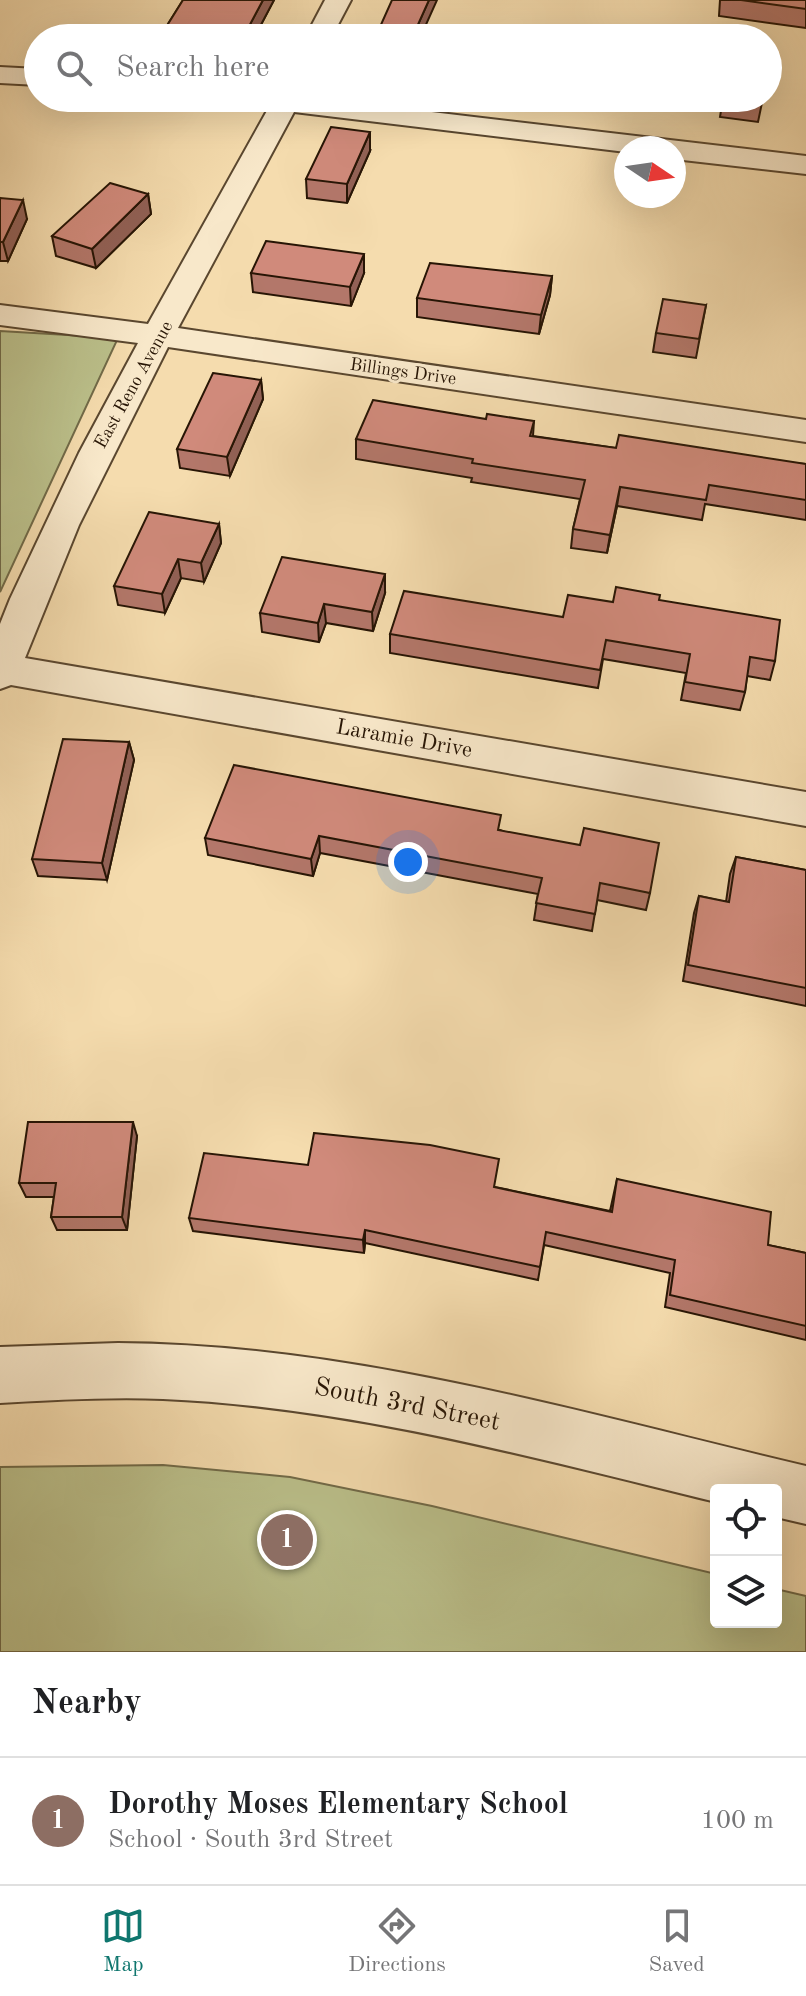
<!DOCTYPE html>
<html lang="en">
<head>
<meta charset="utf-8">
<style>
	:root { --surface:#fff; --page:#f2f2f2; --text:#202124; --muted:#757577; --line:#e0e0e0; --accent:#0f766e }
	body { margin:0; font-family:"Old Standard TT",serif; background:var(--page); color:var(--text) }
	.controls { position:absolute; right:24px; bottom:24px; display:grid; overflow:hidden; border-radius:8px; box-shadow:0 8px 32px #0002 }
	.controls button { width:72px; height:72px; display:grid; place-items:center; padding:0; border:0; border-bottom:2px solid var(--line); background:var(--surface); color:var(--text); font:40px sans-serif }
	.compass { position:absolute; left:614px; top:136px; width:72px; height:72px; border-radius:50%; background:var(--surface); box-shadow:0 8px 32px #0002; rotate:103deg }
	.you { position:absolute; left:408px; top:862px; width:28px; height:28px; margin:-20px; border:6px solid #fff; border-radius:50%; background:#1a73e8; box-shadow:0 0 0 12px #1a73e833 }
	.badge { display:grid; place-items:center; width:52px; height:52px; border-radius:50%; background:var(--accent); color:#fff; font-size:26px; font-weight:700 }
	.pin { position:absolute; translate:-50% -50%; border:4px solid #fff; box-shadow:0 2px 8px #0006 }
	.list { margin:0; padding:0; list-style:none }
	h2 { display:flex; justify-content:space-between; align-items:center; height:104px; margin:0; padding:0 32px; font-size:34px }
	h2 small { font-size:26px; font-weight:400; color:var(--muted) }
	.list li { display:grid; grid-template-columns:52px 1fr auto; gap:24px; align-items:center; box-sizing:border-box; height:128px; padding:0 32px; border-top:2px solid var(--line) }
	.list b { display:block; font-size:30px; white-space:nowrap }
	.list p { margin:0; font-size:26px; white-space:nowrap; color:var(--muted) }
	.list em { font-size:26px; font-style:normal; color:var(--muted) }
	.icon { flex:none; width:44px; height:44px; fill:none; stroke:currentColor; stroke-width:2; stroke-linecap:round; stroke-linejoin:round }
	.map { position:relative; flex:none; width:806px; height:1652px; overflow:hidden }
	.search { position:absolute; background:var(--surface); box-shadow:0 8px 32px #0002; left:24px; right:24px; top:24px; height:88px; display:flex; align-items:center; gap:20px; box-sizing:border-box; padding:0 28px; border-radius:44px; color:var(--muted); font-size:30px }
	.sheet { height:232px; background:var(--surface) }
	nav { display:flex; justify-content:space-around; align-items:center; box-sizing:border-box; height:112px; border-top:2px solid var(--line); background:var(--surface); font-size:22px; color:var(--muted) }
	nav a { display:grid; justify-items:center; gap:4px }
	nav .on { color:var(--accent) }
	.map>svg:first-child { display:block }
	.green { fill:#bbc08b; stroke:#716a48; stroke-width:2 }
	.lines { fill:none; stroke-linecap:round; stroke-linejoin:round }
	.minor-casing { stroke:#5a472f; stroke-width:4 }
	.tertiary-casing { stroke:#5a472f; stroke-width:4 }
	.minor { fill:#f8e8ca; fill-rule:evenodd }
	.tertiary { fill:#f8e8ca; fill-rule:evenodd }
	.wall { fill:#b3776a; stroke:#271505; stroke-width:2 }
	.shaded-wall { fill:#926156; stroke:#271505; stroke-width:2 }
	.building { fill:#d08a7b; stroke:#271505; stroke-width:2 }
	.labels { text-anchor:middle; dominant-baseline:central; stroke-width:6; stroke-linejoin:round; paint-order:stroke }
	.far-street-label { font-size:18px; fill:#271505; stroke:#f8e8ca }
	.street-label { font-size:22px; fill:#271505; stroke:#f8e8ca }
	.near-street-label { font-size:26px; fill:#271505; stroke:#f8e8ca }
</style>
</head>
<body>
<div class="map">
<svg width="806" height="1652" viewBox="0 0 806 1652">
	<rect width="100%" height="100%" fill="#f5dcae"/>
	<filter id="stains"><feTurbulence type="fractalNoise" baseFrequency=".0025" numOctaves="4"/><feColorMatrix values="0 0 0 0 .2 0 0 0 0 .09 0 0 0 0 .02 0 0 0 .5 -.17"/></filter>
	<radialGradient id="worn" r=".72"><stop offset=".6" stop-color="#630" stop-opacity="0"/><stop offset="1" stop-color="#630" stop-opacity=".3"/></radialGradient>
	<g class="green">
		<polygon points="0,331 118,338 0,592"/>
		<polygon points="163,1465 290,1477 432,1506 716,1574 716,1622 776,1622 776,1589 806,1596 806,1652 0,1652 0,1467"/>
	</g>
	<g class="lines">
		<g class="minor-casing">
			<g id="minor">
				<polygon points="325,0 351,0 331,38 305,38"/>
				<polygon points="0,67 38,69 38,85 0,83"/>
				<polygon points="229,98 313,98 806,156 806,174 674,159 674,148 626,148 626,152 294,112 178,328 806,420 806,442 168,347 79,525 25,658 806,792 806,826 11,685 0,689 0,624 10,599 79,453 138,343 0,325 0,305 148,324 268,109 233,104"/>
			</g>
		</g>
		<g class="tertiary-casing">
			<path id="tertiary" d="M118,1343C350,1344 581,1413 806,1466V1524L776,1517V1490H716V1502C535,1458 350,1407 163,1399C109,1397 54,1400 0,1403V1347Z"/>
		</g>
		<use href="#minor" class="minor"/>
		<use href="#tertiary" class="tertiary"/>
	</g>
	<g class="wall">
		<polygon points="183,0 274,0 254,38 164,38 163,32"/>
		<polygon points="720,0 806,0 806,28 719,16"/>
		<polygon points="723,98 763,98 758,122 720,117"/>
		<polygon points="370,151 347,203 307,198 306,179"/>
		<polygon points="148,194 151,214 96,268 56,256 52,236"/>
		<polygon points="0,198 27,219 8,261 0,261"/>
		<polygon points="251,273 364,273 351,306 253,292"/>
		<polygon points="552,276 550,295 539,334 417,317 417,298"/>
		<polygon points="706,305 696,358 653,352 656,333"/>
		<polygon points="261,380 263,399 230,476 180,468 177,449"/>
		<polygon points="486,419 534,421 533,436 616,448 806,464 806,520 705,504 702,520 617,506 607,553 571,548 573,529 580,499 471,482 472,478 356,459 356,439"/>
		<polygon points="219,524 221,543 204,582 181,578 165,613 118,605 114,586"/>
		<polygon points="385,593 373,631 326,623 319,642 262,632 260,613"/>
		<polygon points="613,602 775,661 770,680 747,676 745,692 740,710 681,700 686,673 603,659 598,688 390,653 390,634 563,617"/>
		<polygon points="129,742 134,760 107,880 38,876 32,859"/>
		<polygon points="500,830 650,893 646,910 597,900 592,931 534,920 538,894 320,853 313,876 208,855 205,838"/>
		<polygon points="736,857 806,870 806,1006 683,981 694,913 699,896 726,902 730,874"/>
		<polygon points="137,1136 127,1230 57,1230 51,1217 54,1197 26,1197 19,1183"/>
		<polygon points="617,1179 768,1245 806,1253 806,1340 665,1307 670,1273 544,1245 538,1280 365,1243 364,1253 193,1231 189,1218 495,1187 610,1211"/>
	</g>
	<g class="shaded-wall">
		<polygon points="263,0 274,0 254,38 247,38 246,32"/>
		<polygon points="429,0 437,0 420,38 412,38"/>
		<polygon points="216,28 217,38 211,38 211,37"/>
		<polygon points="370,132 370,151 347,203 347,184"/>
		<polygon points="148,194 151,214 96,268 92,249"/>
		<polygon points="23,200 27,219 8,261 3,242"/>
		<polygon points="364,254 364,273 351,306 350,287"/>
		<polygon points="552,276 550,295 539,334 541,315"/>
		<polygon points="261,380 263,399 230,476 227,457"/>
		<polygon points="620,487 617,506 607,553 610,535"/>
		<polygon points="219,524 221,543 204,582 201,563"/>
		<polygon points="178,559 181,578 165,613 162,594"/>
		<polygon points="385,574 385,593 373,631 372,612"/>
		<polygon points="324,604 326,623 319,642 318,623"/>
		<polygon points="129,742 134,760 107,880 102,863"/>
		<polygon points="319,836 320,853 313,876 311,859"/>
		<polygon points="133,1122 137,1136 127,1230 122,1217"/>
		<polygon points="365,1230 365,1243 364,1253 363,1240"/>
	</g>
	<g class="building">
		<polygon points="183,0 263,0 246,32 216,28 211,37 163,32"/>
		<polygon points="392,0 429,0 412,38 375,38"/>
		<polygon points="741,0 806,0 806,9"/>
		<polygon points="723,98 763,98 762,103"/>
		<polygon points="331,127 370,132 347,184 306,179"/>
		<polygon points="110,183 148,194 92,249 52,236"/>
		<polygon points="0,198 23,200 3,242 0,242"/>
		<polygon points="266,241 364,254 350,287 251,273"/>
		<polygon points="430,263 552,276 541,315 417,298"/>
		<polygon points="663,299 706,305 699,339 656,333"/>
		<polygon points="213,373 261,380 227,457 177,449"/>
		<polygon points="373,400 486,419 487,414 534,421 530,436 616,448 619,435 806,464 806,500 709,485 706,500 620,487 610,535 573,529 585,480 472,463 473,459 356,439"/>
		<polygon points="149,512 219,524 201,563 178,559 162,594 114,586"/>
		<polygon points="282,557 385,574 372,612 324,604 318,623 260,613"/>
		<polygon points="616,587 660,595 659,600 780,620 775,661 750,657 745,692 685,682 690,654 606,640 600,670 390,634 404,591 563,617 568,595 613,602"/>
		<polygon points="63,739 129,742 102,863 32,859"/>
		<polygon points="234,765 501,815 498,830 580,845 584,828 659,843 650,893 600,883 595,914 536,903 542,878 319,836 311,859 205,838"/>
		<polygon points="736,857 806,870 806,988 688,965 699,896 729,902"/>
		<polygon points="28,1122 133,1122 122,1217 51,1217 56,1183 19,1183"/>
		<polygon points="314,1133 430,1145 499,1159 494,1187 612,1212 617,1179 771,1212 768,1245 806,1253 806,1326 670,1295 675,1260 546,1232 540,1267 365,1230 363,1240 189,1218 204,1153 308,1165"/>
	</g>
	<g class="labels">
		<g class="far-street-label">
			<text transform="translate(403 372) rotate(8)">Billings Drive</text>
			<text transform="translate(134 385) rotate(-61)">East Reno Avenue</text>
		</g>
		<g class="street-label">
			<text transform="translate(404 739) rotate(10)">Laramie Drive</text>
		</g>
		<g class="near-street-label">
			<text transform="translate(407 1405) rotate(11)">South 3rd Street</text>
		</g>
	</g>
	<rect width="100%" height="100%" filter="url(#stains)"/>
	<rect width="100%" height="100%" fill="url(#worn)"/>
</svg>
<div class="controls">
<button><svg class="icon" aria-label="locate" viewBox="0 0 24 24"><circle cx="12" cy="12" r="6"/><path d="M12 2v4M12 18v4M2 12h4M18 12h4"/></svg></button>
<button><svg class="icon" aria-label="layers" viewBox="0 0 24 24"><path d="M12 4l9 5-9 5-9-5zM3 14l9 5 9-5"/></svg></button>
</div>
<svg class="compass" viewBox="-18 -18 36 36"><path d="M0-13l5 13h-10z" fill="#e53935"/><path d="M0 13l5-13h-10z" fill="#757577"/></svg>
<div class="you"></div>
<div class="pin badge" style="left:287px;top:1540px;background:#8d6e63">1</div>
<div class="search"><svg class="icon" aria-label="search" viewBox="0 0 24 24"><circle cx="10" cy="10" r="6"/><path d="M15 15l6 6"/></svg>Search here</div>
</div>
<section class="sheet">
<h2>Nearby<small></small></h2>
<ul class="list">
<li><span class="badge" style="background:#8d6e63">1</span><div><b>Dorothy Moses Elementary School</b><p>School · South 3rd Street</p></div><em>100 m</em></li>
</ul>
</section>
<nav>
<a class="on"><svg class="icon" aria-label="map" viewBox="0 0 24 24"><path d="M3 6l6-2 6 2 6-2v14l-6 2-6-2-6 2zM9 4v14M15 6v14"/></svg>Map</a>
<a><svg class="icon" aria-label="directions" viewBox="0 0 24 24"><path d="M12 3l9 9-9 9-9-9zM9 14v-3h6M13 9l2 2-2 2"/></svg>Directions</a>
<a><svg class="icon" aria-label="saved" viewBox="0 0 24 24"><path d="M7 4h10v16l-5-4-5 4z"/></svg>Saved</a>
</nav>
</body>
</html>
